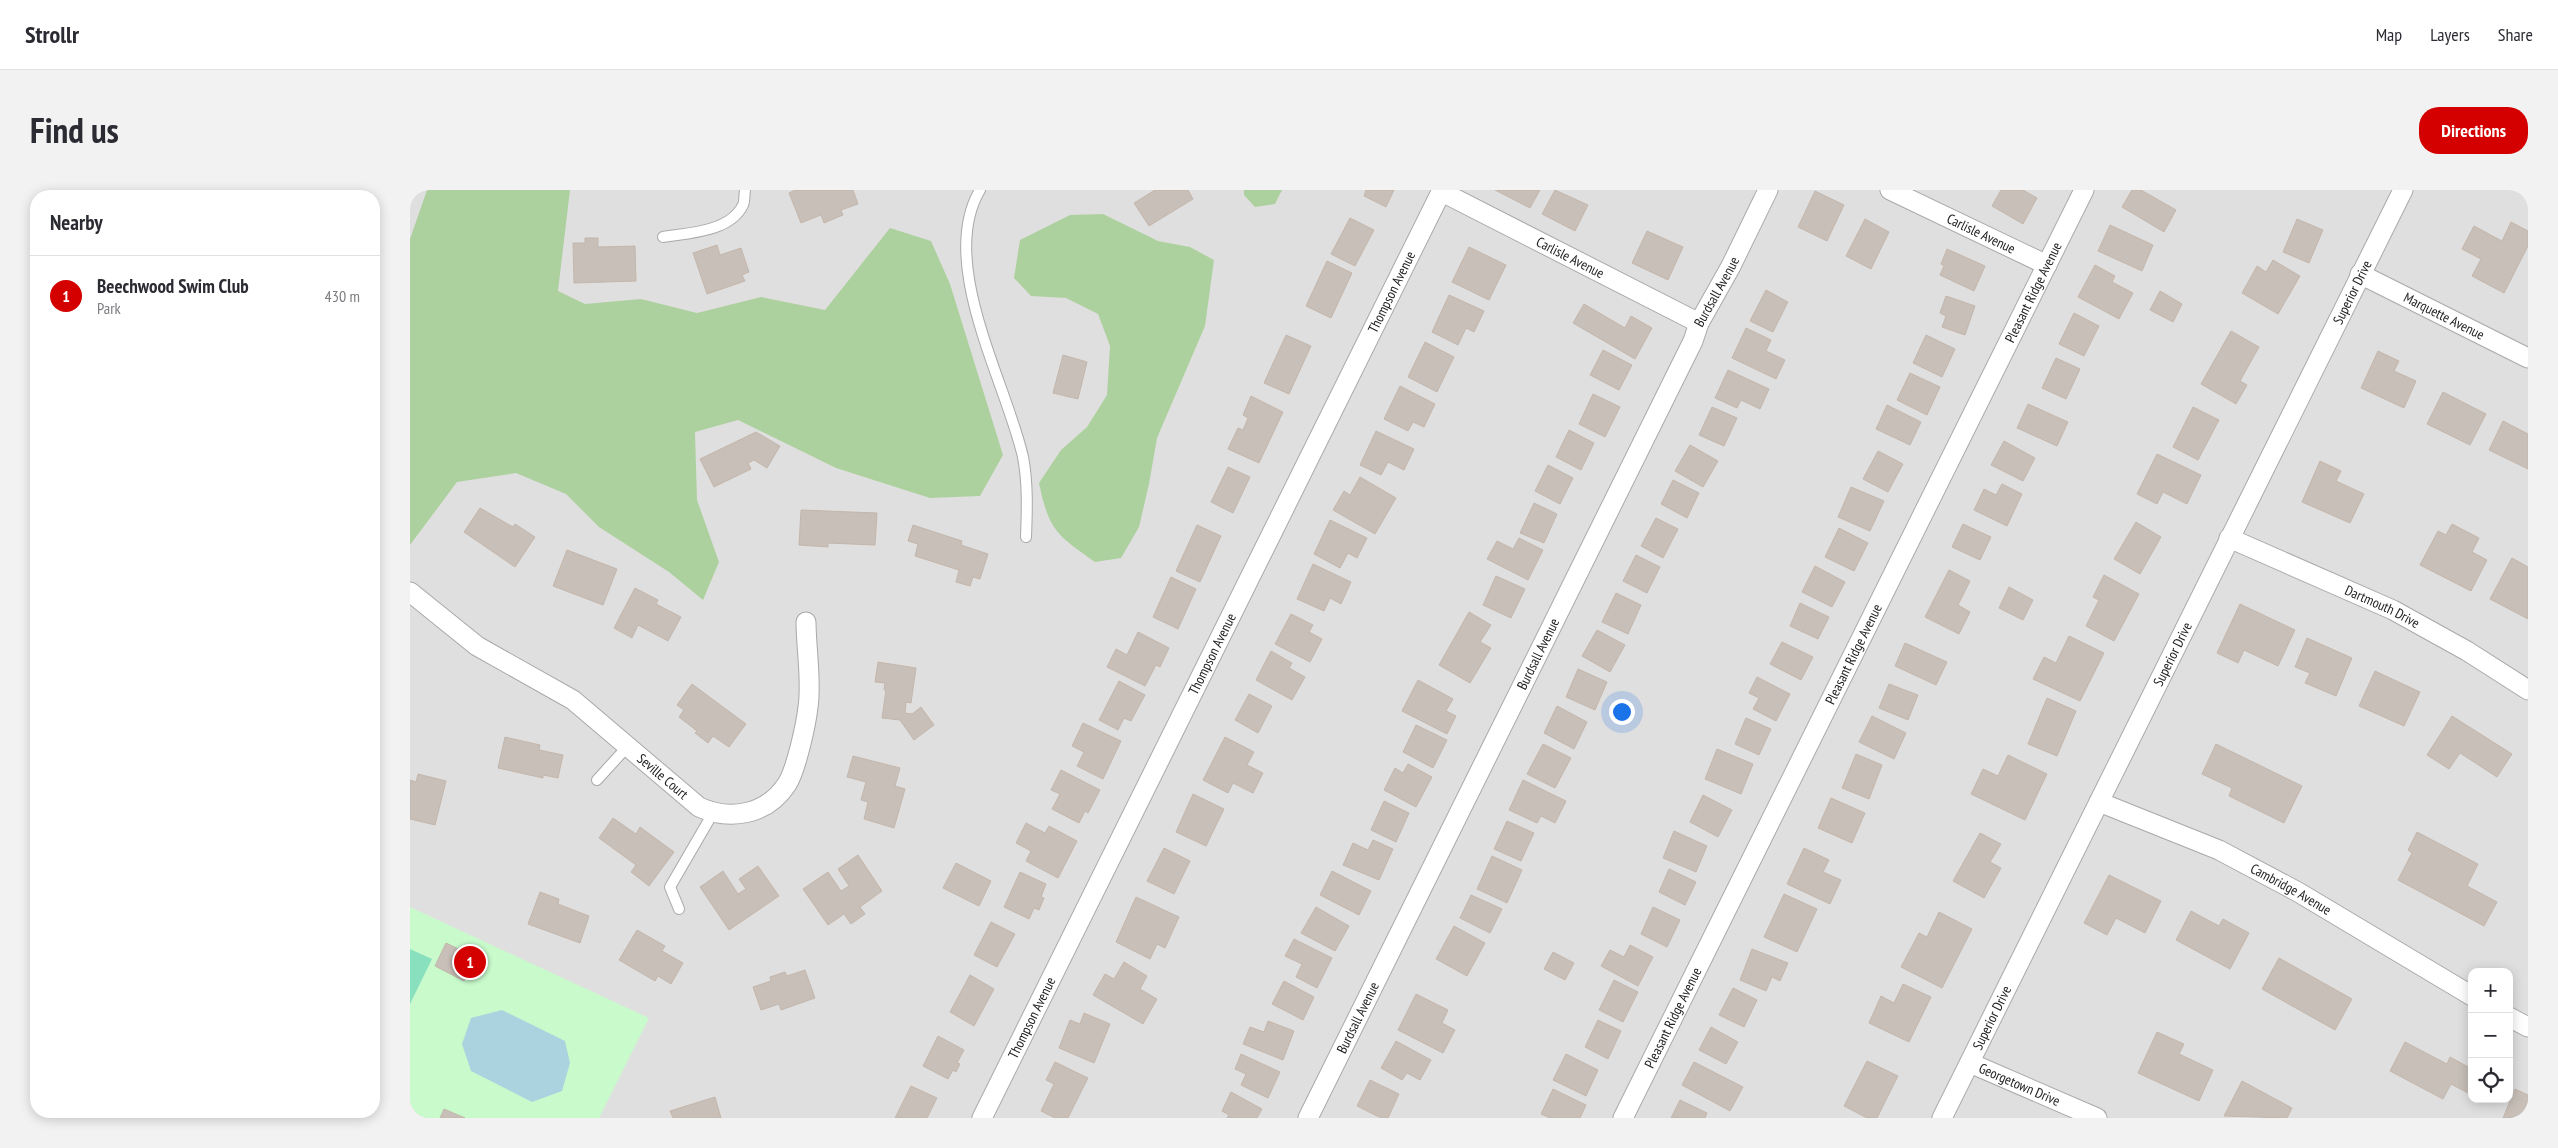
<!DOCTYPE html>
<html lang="en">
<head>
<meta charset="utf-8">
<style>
	:root { --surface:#fff; --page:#f2f2f3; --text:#2b2b33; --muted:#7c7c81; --line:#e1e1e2; --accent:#d40000 }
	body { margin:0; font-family:"PT Sans Narrow",sans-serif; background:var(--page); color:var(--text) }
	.controls { position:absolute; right:15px; bottom:15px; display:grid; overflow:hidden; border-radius:10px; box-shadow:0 2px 12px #0003 }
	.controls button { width:45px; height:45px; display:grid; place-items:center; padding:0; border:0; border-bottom:1px solid var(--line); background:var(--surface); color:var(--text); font:25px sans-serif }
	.you { position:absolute; left:1211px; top:521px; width:18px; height:18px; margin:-12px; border:4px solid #fff; border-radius:50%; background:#1a73e8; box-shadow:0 0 0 8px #1a73e833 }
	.badge { display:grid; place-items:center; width:32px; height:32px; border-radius:50%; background:var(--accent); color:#fff; font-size:16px; font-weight:700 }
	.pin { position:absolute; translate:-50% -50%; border:2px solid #fff; box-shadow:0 1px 5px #0006 }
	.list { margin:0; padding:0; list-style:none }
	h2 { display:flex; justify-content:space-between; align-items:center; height:65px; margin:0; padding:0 20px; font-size:21px }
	h2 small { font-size:16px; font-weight:400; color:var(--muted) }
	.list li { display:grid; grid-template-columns:32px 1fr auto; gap:15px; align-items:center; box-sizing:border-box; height:80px; padding:0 20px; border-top:1px solid var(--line) }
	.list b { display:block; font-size:19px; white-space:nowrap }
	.list p { margin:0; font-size:16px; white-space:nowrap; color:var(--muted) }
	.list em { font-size:16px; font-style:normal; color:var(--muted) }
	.icon { flex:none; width:28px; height:28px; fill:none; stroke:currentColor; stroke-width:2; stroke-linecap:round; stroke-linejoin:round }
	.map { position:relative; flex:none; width:2118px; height:928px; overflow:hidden; border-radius:20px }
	header { display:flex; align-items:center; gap:30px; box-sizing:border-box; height:70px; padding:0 25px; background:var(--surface); border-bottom:1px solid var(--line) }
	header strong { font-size:24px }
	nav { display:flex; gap:28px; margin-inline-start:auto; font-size:18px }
	.intro { display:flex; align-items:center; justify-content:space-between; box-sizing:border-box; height:120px; padding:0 30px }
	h1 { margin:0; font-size:35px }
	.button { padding:12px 22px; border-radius:20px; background:var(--accent); color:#fff; font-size:18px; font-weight:700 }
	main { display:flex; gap:30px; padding:0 30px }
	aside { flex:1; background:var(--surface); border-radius:20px; box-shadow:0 2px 12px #0003 }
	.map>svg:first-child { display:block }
	.residential { fill:#e0dfdf; fill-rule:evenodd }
	.forest { fill:#add19e }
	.park { fill:#c8facc }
	.pitch { fill:#88e0be }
	.water { fill:#aad3df }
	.building { fill:#c7bfb8; stroke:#c4b6ab }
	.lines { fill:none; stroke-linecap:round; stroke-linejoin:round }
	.service-casing { stroke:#a9a9a9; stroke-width:12 }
	.minor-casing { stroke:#a9a9a9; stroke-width:21 }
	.service { stroke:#fff; stroke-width:10 }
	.minor { stroke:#fff; stroke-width:19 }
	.labels { text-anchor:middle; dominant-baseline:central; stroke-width:4.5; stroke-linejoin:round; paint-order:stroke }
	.street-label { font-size:14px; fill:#222; stroke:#fff }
</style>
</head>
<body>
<header>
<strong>Strollr</strong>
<nav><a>Map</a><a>Layers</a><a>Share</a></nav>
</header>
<div class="intro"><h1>Find us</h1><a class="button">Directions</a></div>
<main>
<aside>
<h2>Nearby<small></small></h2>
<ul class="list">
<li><span class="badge">1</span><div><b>Beechwood Swim Club</b><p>Park</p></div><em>430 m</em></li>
</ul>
</aside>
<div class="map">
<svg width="2118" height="928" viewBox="0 0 2118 928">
	<rect width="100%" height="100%" fill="#f2efe9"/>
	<path class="residential" d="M0,0H2118V928H0ZM2062,782H2099V909H2062Z"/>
	<g class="forest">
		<polygon points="17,0 160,0 148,101 175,114 231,109 287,123 351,107 415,120 480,38 521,51 540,94 593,265 570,306 520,308 426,278 328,230 285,242 287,310 309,372 293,410 259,382 189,337 156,304 106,283 47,292 0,355 0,49"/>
		<polygon points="834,0 872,0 865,14 845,17 834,5"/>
		<path d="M693,24L748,51L780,57L804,70L795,136L747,248L739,294L729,337L711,368L685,372C647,345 639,341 629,293L651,260L677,237L697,205L700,156L688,124L656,108L621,106L604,88L610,50L660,25Z"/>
	</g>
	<polygon class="park" points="0,717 239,828 189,928 0,928"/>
	<polygon class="pitch" points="0,759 22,769 0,814"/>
	<polygon class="water" points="92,820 155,851 160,873 152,901 122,912 61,881 52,854 61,828"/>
	<g class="building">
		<polygon points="385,0 443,0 448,14 431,20 433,25 414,33 411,25 391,33 379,3"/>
		<polygon points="745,0 778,0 783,9 739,36 724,13"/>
		<polygon points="956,0 984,0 976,17 954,6"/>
		<polygon points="1085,0 1130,0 1120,18"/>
		<polygon points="1145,0 1178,15 1165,41 1132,24"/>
		<polygon points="1591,0 1613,0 1627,8 1613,34 1582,16"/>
		<polygon points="1722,0 1731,0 1766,20 1754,42 1712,17"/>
		<polygon points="1405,1 1434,15 1417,51 1388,37"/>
		<polygon points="940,28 964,40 945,76 921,64"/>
		<polygon points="1455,29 1479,42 1461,79 1436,66"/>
		<polygon points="1887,29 1913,40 1899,73 1873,62"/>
		<polygon points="2101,32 2118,41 2118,56 2094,103 2062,86 2071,69 2052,59 2064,36 2092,51"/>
		<polygon points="1700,35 1743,55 1732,81 1688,61"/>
		<polygon points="1237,41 1273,57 1258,90 1222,73"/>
		<polygon points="175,48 188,48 188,57 225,56 226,91 164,93 163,53 175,53"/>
		<polygon points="307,55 310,65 331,58 339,82 332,85 335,91 297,104 283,63"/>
		<polygon points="1059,57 1096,75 1079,110 1042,92"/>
		<polygon points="1537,59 1575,76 1564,101 1530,85 1534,76 1531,74"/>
		<polygon points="1863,70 1890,86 1868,124 1832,103 1847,76 1856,82"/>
		<polygon points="917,71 942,83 921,128 896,116"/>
		<polygon points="1685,75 1705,86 1702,92 1723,103 1709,129 1668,107"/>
		<polygon points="1356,100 1378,112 1363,142 1340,131"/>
		<polygon points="1750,101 1772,114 1763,132 1740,120"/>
		<polygon points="1039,105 1074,121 1064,142 1056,138 1048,155 1022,142"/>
		<polygon points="1536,106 1565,116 1555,145 1532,137 1536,126 1530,123"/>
		<polygon points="1174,114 1215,138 1221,126 1242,138 1225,169 1163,133"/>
		<polygon points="1664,123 1689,136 1674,166 1649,154"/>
		<polygon points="1336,138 1361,150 1356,161 1375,170 1366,189 1322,168"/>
		<polygon points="1821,141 1849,157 1830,191 1837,195 1826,214 1791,194"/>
		<polygon points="876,145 901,156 879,204 854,193"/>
		<polygon points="1516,145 1545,159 1532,187 1503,173"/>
		<polygon points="1015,152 1044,167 1027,202 998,187"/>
		<polygon points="1193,160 1222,175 1209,200 1180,185"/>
		<polygon points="1968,161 1989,171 1984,181 2006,191 1994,218 1951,198"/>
		<polygon points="653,165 677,172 668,209 643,203"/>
		<polygon points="1646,168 1670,179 1656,209 1632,198"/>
		<polygon points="1318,180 1359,199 1350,219 1331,210 1327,218 1305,208"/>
		<polygon points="1500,183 1530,197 1517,225 1487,210"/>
		<polygon points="990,196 1025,214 1014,237 1003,232 998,241 974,229"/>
		<polygon points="2033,202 2076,224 2060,255 2017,234"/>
		<polygon points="1183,204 1210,217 1195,247 1169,234"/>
		<polygon points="841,206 873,222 849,273 818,259 828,238 833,240 838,228 833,225"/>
		<polygon points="1618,214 1658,232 1647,256 1607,238"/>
		<polygon points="1477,215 1511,232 1500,255 1466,239"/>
		<polygon points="1302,217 1327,228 1314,256 1289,245"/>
		<polygon points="1783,217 1809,230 1788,270 1763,257"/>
		<polygon points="2093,231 2118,244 2118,279 2079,260"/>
		<polygon points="1159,240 1184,253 1171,280 1146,267"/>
		<polygon points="966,241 1004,259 994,280 978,272 971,285 950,275"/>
		<polygon points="346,242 370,256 357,278 344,270 338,273 341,279 304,297 290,269"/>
		<polygon points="1594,251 1625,268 1613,291 1581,275"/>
		<polygon points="1280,255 1308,271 1293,297 1265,281"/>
		<polygon points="1468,261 1493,274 1478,302 1453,289"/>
		<polygon points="1747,264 1791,285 1777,314 1753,302 1747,314 1727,304"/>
		<polygon points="1910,271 1931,281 1926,291 1954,304 1940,333 1892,312"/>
		<polygon points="1138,275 1163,288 1150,314 1125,301"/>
		<polygon points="818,277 840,287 823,323 801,312"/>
		<polygon points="950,287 986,308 965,344 923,320 934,301 940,305"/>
		<polygon points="1263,290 1289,303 1277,328 1251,314"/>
		<polygon points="1592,294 1612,304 1597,336 1564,320 1574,299 1586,305"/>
		<polygon points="1441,297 1474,311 1460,341 1428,327"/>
		<polygon points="1124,313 1147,324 1134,353 1110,343"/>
		<polygon points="70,318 103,337 105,334 125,347 105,377 54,342"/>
		<polygon points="391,320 467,323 465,355 418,353 418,357 389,355"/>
		<polygon points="1246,328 1268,339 1253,368 1231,356"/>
		<polygon points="920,330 957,348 947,368 938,363 930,378 904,364"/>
		<polygon points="1726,332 1751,347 1730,384 1704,369"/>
		<polygon points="1553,334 1581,347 1570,370 1542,357"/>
		<polygon points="2042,334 2069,348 2062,362 2077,370 2061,401 2010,375 2028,341 2036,345"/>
		<polygon points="503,335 552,351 551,355 578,364 570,389 563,387 560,396 546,392 549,380 505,366 508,354 498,351"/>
		<polygon points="787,335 811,346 790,392 766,381"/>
		<polygon points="1429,338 1458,353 1444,381 1415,367"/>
		<polygon points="1109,348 1133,360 1118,390 1077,369 1087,351 1103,359"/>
		<polygon points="157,360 207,379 193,415 143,396"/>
		<polygon points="1226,365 1250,377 1237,403 1213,391"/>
		<polygon points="2102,368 2118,377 2118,429 2080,409"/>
		<polygon points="903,374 941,392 931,414 920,408 914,421 887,409"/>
		<polygon points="1405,376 1435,392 1422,417 1392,402"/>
		<polygon points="1539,380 1560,391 1548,415 1560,422 1549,444 1515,427"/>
		<polygon points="1694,385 1729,404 1704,451 1676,436 1689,410 1683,407"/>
		<polygon points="1086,386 1115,399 1101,428 1073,415"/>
		<polygon points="761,387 786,399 768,439 743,427"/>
		<polygon points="1599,397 1623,410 1613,430 1589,418"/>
		<polygon points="225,398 248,410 246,414 271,427 258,451 228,435 222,448 204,438"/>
		<polygon points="1206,403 1231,415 1218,444 1192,432"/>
		<polygon points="1390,413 1419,427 1408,449 1380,436"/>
		<polygon points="1830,414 1885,440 1868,476 1834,460 1828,473 1807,463"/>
		<polygon points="1059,422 1081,435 1070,452 1081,458 1060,493 1029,475"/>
		<polygon points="881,424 903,435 899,442 912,449 900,472 865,454"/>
		<polygon points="1187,440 1215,455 1200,482 1172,466"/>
		<polygon points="728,442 759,458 750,477 746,475 735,496 697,477 706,459 717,465"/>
		<polygon points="1659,446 1694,463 1670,511 1623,489 1634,467 1646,473"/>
		<polygon points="1897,448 1942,468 1926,506 1895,493 1900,483 1885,477"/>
		<polygon points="1372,452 1403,467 1391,490 1360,474"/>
		<polygon points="1495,453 1537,472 1526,495 1485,476"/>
		<polygon points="861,461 882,473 879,478 895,487 882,510 846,490"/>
		<polygon points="468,472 506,478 501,513 496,512 495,523 502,524 511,517 524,535 504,550 490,530 472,528 476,500 474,500 475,493 465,492"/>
		<polygon points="1168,479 1197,492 1185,520 1156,507"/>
		<polygon points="1965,481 2010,502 1994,536 1949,516"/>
		<polygon points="1347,487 1380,504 1366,531 1343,519 1349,508 1339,503"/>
		<polygon points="1008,490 1043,509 1036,521 1046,526 1037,544 992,521"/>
		<polygon points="709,491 735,505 721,531 714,528 708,540 689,530"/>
		<polygon points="282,494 336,534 319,557 303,546 298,553 285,543 287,541 269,527 274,520 267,515"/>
		<polygon points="1479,494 1508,505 1498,530 1469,518"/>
		<polygon points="839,504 862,516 848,543 825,530"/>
		<polygon points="1637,508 1666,521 1647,566 1618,554"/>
		<polygon points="1147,516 1177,532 1164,559 1134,543"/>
		<polygon points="1462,526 1496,543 1484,569 1449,552"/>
		<polygon points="2042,526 2102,564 2087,587 2050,563 2039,579 2017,565"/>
		<polygon points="1336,528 1361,539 1349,565 1325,554"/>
		<polygon points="673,533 711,551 693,589 667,576 674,562 662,556"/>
		<polygon points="1006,535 1037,550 1023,578 993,562"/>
		<polygon points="95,547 130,555 129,560 153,565 148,588 133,585 133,588 88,578"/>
		<polygon points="815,547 844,562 837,575 853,583 843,603 823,593 818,603 793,590"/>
		<polygon points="1133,554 1161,568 1145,598 1117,584"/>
		<polygon points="1806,554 1892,596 1874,633 1819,606 1822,598 1792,584"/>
		<polygon points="1307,559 1343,574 1331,604 1295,589"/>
		<polygon points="1446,564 1472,575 1459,609 1432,598"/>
		<polygon points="1598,565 1637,584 1615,630 1561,604 1573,579 1588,586"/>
		<polygon points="443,566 490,578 485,596 495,599 484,638 454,629 458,612 451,610 456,592 437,587"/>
		<polygon points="998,574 1022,587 1006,617 974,600 985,578 993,583"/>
		<polygon points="651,580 690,600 678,623 675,621 669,633 642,619 650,604 641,600"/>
		<polygon points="8,584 36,591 25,635 0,629 0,590 6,592"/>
		<polygon points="1113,590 1156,611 1145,633 1131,626 1127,633 1099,620"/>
		<polygon points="783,604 814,619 796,656 766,642"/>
		<polygon points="1293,605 1322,620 1308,647 1280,632"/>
		<polygon points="1421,608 1455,623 1442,653 1408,638"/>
		<polygon points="974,611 999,623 986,652 961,640"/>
		<polygon points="203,628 226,644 230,637 264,662 239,696 221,682 226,675 189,648"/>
		<polygon points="1097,631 1124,643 1111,671 1084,659"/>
		<polygon points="616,633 635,643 639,636 667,651 648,688 616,671 621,661 606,653"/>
		<polygon points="1264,641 1297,656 1286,682 1253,668"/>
		<polygon points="2007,642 2068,674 2057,696 2087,712 2074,736 1988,690 2002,663 1998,660"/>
		<polygon points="1570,643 1591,654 1580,672 1591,678 1574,708 1543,691"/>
		<polygon points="963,650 983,659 969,690 933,675 943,653 958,660"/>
		<polygon points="754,658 780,671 764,704 737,691"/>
		<polygon points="1394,658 1419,670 1413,682 1431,690 1420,714 1377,694"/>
		<polygon points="448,665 472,701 450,717 455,724 441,734 434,724 418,735 393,699 418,682 431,701 439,696 428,679"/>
		<polygon points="1082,666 1112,680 1097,713 1067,699"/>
		<polygon points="546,673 581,691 569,716 533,698"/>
		<polygon points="348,676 369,706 319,740 290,697 313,681 328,704 336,699 329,689"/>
		<polygon points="1259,679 1286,692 1275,715 1249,702"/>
		<polygon points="922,681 961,701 949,725 910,705"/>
		<polygon points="610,682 636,694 631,707 634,708 629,720 624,718 619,729 594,717"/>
		<polygon points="1699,685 1751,711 1735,743 1706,728 1697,745 1674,733"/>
		<polygon points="130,702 149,709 148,714 179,726 170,753 118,734"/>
		<polygon points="1374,704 1407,719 1387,762 1354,747"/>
		<polygon points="1061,705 1092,719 1080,743 1050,728"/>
		<polygon points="726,707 769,727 755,758 747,754 740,769 706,752"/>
		<polygon points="906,717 939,736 925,761 891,743"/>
		<polygon points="1243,717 1270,730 1257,757 1231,744"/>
		<polygon points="1781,721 1809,736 1813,729 1839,743 1820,779 1766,750"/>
		<polygon points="1529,722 1562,739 1532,798 1491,777 1509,743 1517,747"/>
		<polygon points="581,732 605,744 587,777 564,765"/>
		<polygon points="1044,736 1075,753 1057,786 1026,769"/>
		<polygon points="227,740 255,756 252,761 273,773 261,794 248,786 245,791 209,770"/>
		<polygon points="884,749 922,768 907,798 886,787 892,774 875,766"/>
		<polygon points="36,753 65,767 54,791 25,776"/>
		<polygon points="1220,755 1243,767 1228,796 1191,776 1200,760 1214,767"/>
		<polygon points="1342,759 1378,773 1370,791 1362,787 1356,801 1330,790"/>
		<polygon points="1143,762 1164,773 1155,790 1134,779"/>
		<polygon points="1869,768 1942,809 1925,840 1852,799"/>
		<polygon points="714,772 737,786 730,799 747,809 733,834 683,805 695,784 704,789"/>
		<polygon points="395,780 405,808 371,820 369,814 351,820 343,797 361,791 360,787 375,782 377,786"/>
		<polygon points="560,785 584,799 564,836 540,822"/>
		<polygon points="1204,790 1228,802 1213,832 1189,820"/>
		<polygon points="874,791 904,807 893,830 862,814"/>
		<polygon points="1493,794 1521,807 1499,852 1459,833 1471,806 1484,813"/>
		<polygon points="1323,798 1347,810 1334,837 1309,825"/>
		<polygon points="1006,804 1038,820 1032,833 1045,840 1033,863 988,840"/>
		<polygon points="674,823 700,834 684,873 649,858 660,830 670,834"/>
		<polygon points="1188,830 1211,841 1198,869 1175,857"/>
		<polygon points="858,831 884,841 873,870 833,854 840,837 854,842"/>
		<polygon points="1301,837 1328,852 1316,874 1289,860"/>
		<polygon points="1747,842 1774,854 1769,864 1803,880 1789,911 1728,883"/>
		<polygon points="528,846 554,860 547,873 550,874 546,882 543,880 538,889 513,876"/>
		<polygon points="986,851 1021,870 1010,890 997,883 992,890 971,878"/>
		<polygon points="1995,852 2037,874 2040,867 2062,879 2062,895 2058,903 2041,894 2033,909 1980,881"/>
		<polygon points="831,864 870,882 858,908 831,895 836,884 825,879"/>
		<polygon points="1156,864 1188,880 1176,906 1143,890"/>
		<polygon points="1457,871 1488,886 1467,928 1457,928 1434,916"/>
		<polygon points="645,872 678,888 658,928 645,928 631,921 644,894 636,890"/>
		<polygon points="1284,872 1333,897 1320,921 1272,895"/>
		<polygon points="960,890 989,904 978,928 971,928 947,916"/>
		<polygon points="1832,891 1882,918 1877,928 1814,926"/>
		<polygon points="501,896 527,908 517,928 485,928"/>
		<polygon points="1143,899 1176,915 1170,928 1140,928 1131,924"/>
		<polygon points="2105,899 2118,905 2118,928 2093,928"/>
		<polygon points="821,902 852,919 847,928 817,928 819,925 812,921"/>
		<polygon points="305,907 311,928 263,928 260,921"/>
		<polygon points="1270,910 1297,923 1295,928 1261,928"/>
		<polygon points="34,919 55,928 30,928"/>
	</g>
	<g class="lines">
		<g class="service-casing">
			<g id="service">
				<path d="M570,0C527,72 596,192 613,267C618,293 617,321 616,347"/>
				<path d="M253,47C278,43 320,42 333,15C335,11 334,5 335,0"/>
				<polyline points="187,590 217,557"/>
				<polyline points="269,719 260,697 303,623"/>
			</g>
		</g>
		<g class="minor-casing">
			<g id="minor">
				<path id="s1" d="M1480,0L1637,75"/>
				<path id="s2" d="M1032,2L1289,133"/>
				<path id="s3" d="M1950,84L2118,168"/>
				<path id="s4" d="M1819,348L1983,420L2057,461L2118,500"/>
				<path id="s5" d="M0,402L67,456L163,510L289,617C320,631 357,625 377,594C386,580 396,535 398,517C402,491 396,458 396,432"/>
				<path id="s6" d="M1689,612L1809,660L1888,702L2062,806"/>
				<polyline points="2099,827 2118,837"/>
				<path id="s7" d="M1560,873L1687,928"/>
				<path id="s8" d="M572,928L1032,0"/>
				<path id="s9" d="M898,928L1283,151L1289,133L1321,76L1358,0"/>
				<path id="s10" d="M1213,928L1674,0"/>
				<path id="s11" d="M1532,928L1993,0"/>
			</g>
		</g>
		<use href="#service" class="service"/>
		<use href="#minor" class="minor"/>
	</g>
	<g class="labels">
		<g class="street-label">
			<text stroke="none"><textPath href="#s1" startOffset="101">Carlisle Avenue</textPath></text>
			<text stroke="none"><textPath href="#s2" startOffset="144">Carlisle Avenue</textPath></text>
			<text stroke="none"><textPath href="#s8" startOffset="922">Thompson Avenue</textPath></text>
			<text stroke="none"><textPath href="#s9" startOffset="922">Burdsall Avenue</textPath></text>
			<text stroke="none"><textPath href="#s10" startOffset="922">Pleasant Ridge Avenue</textPath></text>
			<text stroke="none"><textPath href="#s11" startOffset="922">Superior Drive</textPath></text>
			<text stroke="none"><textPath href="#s3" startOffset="94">Marquette Avenue</textPath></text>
			<text stroke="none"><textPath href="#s4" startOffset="168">Dartmouth Drive</textPath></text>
			<text stroke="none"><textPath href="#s8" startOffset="518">Thompson Avenue</textPath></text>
			<text stroke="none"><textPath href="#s9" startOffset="518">Burdsall Avenue</textPath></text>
			<text stroke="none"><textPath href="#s10" startOffset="518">Pleasant Ridge Avenue</textPath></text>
			<text stroke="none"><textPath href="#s11" startOffset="518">Superior Drive</textPath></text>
			<text stroke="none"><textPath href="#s5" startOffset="314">Seville Court</textPath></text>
			<text stroke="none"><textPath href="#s6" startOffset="211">Cambridge Avenue</textPath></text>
			<text stroke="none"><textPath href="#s8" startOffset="112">Thompson Avenue</textPath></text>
			<text stroke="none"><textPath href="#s9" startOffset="112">Burdsall Avenue</textPath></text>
			<text stroke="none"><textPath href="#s10" startOffset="112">Pleasant Ridge Avenue</textPath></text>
			<text stroke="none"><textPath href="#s11" startOffset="112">Superior Drive</textPath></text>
			<text stroke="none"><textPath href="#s7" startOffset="54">Georgetown Drive</textPath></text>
		</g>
	</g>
</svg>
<div class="controls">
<button>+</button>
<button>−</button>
<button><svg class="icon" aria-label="locate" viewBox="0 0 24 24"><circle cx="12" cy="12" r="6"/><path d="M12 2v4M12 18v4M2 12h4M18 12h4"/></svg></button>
</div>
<div class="you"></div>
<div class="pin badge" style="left:60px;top:772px">1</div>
</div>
</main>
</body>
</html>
